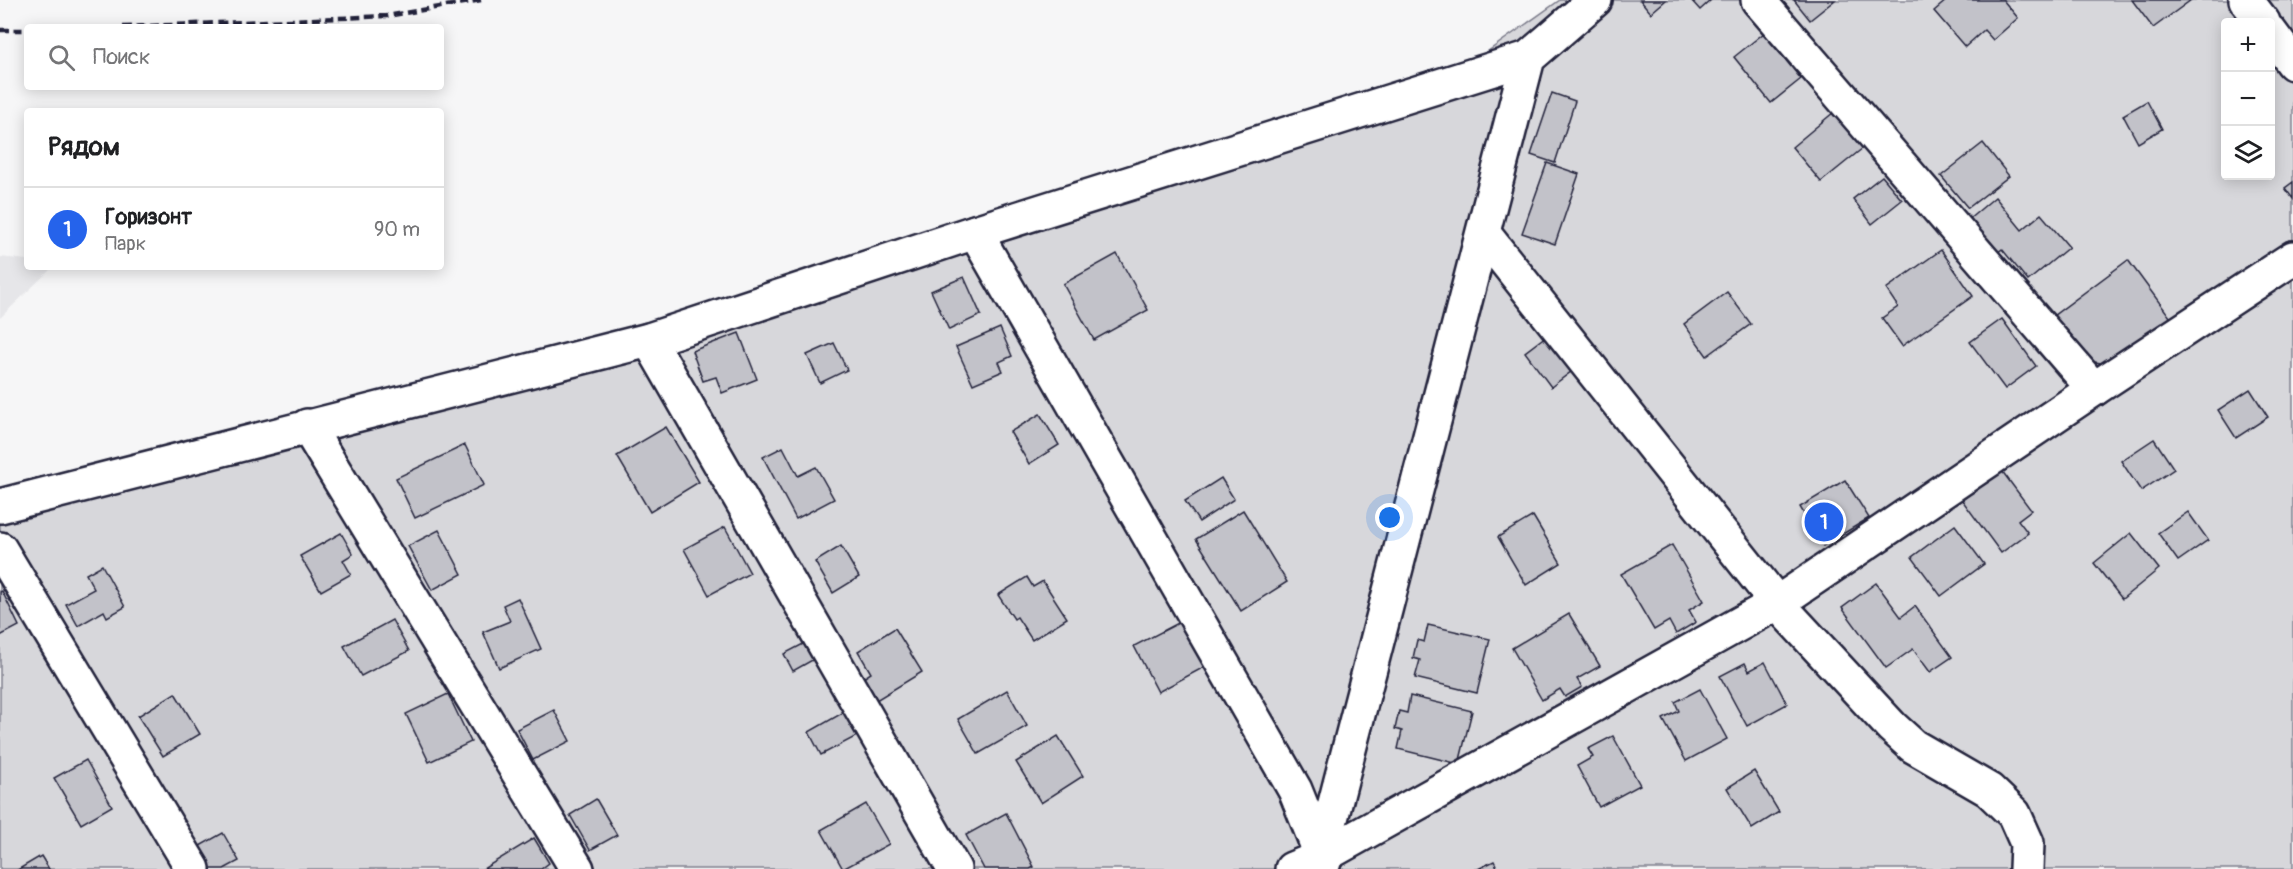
<!DOCTYPE html>
<html lang="ru">
<head>
<meta charset="utf-8">
<style>
	:root { --surface:#fff; --page:#f2f2f2; --text:#202124; --muted:#757577; --line:#e0e0e0; --accent:#2563eb }
	body { margin:0; font-family:Pangolin,sans-serif; background:var(--page); color:var(--text) }
	.controls { position:absolute; right:18px; top:18px; display:grid; overflow:hidden; border-radius:6px; box-shadow:0 3px 15px #0003 }
	.controls button { width:54px; height:54px; display:grid; place-items:center; padding:0; border:0; border-bottom:2px solid var(--line); background:var(--surface); color:var(--text); font:30px sans-serif }
	.you { position:absolute; left:1390px; top:518px; width:21px; height:21px; margin:-15px; border:4px solid #fff; border-radius:50%; background:#1a73e8; box-shadow:0 0 0 9px #1a73e833 }
	.badge { display:grid; place-items:center; width:39px; height:39px; border-radius:50%; background:var(--accent); color:#fff; font-size:20px; font-weight:700 }
	.pin { position:absolute; translate:-50% -50%; border:3px solid #fff; box-shadow:0 2px 6px #0006 }
	.list { margin:0; padding:0; list-style:none }
	h2 { display:flex; justify-content:space-between; align-items:center; height:78px; margin:0; padding:0 24px; font-size:26px }
	h2 small { font-size:20px; font-weight:400; color:var(--muted) }
	.list li { display:grid; grid-template-columns:39px 1fr auto; gap:18px; align-items:center; box-sizing:border-box; height:84px; padding:0 24px; border-top:2px solid var(--line) }
	.list b { display:block; font-size:22px; white-space:nowrap }
	.list p { margin:0; font-size:20px; white-space:nowrap; color:var(--muted) }
	.list em { font-size:20px; font-style:normal; color:var(--muted) }
	.icon { flex:none; width:33px; height:33px; fill:none; stroke:currentColor; stroke-width:2; stroke-linecap:round; stroke-linejoin:round }
	.map { position:relative; flex:none; width:2293px; height:869px; overflow:hidden }
	.search { position:absolute; background:var(--surface); box-shadow:0 3px 15px #0003; left:24px; top:24px; width:420px; height:66px; display:flex; align-items:center; gap:15px; box-sizing:border-box; padding:0 21px; border-radius:6px; color:var(--muted); font-size:22px }
	.panel { position:absolute; background:var(--surface); box-shadow:0 3px 15px #0003; left:24px; top:108px; width:420px; height:162px; border-radius:6px }
	.map>svg:first-child { display:block }
	.built { fill:#e6e6e9 }
	.green { fill:#d7d7db; stroke:#7c7c8b; stroke-width:1.5; fill-rule:evenodd }
	.building { fill:#c2c2c9; stroke:#22223b; stroke-width:1.5 }
	.lines { fill:none; stroke-linecap:round; stroke-linejoin:round }
	.minor-casing { stroke:#22223b; stroke-width:38 }
	.minor { stroke:#fff; stroke-width:33 }
	.rail { stroke:#22223b; stroke-width:4.5; stroke-dasharray:9 4.5; stroke-linecap:butt }
</style>
</head>
<body>
<div class="map">
<svg width="2293" height="869" viewBox="0 0 2293 869">
	<rect width="100%" height="100%" fill="#f6f6f7"/>
	<filter id="ink" filterUnits="userSpaceOnUse"><feTurbulence type="fractalNoise" baseFrequency=".0167" numOctaves="2"/><feDisplacementMap in="SourceGraphic" scale="12" xChannelSelector="R" yChannelSelector="G"/><feConvolveMatrix kernelMatrix="1 2 1 2 8 2 1 2 1" color-interpolation-filters="sRGB"/></filter>
	<g filter="url(#ink)">
		<polygon class="built" points="0,257 27,260 27,267 53,267 0,318"/>
		<path class="green" d="M1560,0H2293V869H0V523L1460,71ZM2226,22H2270V176H2226Z"/>
		<g class="building">
			<polygon points="1640,0 1666,0 1651,13"/>
			<polygon points="1691,0 1711,0 1700,10"/>
			<polygon points="1794,0 1835,0 1810,20"/>
			<polygon points="1947,0 2003,0 2018,18 1993,40 1984,30 1965,47 1934,11"/>
			<polygon points="2132,0 2191,0 2153,28"/>
			<polygon points="1764,33 1801,79 1771,103 1734,57"/>
			<polygon points="1552,93 1575,101 1555,163 1531,155"/>
			<polygon points="2147,101 2162,129 2138,143 2123,115"/>
			<polygon points="1834,112 1863,148 1821,182 1792,147"/>
			<polygon points="1983,143 2009,176 1968,208 1941,176"/>
			<polygon points="1547,163 1579,174 1555,244 1522,233"/>
			<polygon points="1882,176 1902,200 1872,224 1853,199"/>
			<polygon points="2293,182 2293,199 2285,188"/>
			<polygon points="1995,197 2022,230 2041,214 2069,247 2028,281 2002,249 1996,254 1968,220"/>
			<polygon points="1941,250 1973,296 1902,346 1882,318 1898,307 1886,289"/>
			<polygon points="1117,254 1148,310 1094,340 1063,284"/>
			<polygon points="2128,260 2173,321 2116,365 2080,360 2049,319"/>
			<polygon points="964,277 981,315 949,330 931,291"/>
			<polygon points="1727,292 1751,324 1707,356 1684,324"/>
			<polygon points="2002,319 2036,366 2005,389 1970,342"/>
			<polygon points="1000,328 1012,356 999,362 1003,371 973,384 956,347"/>
			<polygon points="739,333 757,379 722,393 716,377 703,381 692,351"/>
			<polygon points="1546,336 1572,371 1551,387 1525,352"/>
			<polygon points="834,343 847,370 820,383 807,355"/>
			<polygon points="2250,389 2268,417 2236,438 2218,410"/>
			<polygon points="1040,414 1059,445 1029,464 1010,432"/>
			<polygon points="666,427 699,482 650,512 617,456"/>
			<polygon points="2154,439 2174,469 2141,491 2121,461"/>
			<polygon points="465,445 484,485 415,518 396,478"/>
			<polygon points="783,447 798,476 816,467 834,499 796,519 763,457"/>
			<polygon points="2002,471 2031,510 2018,520 2028,533 2001,553 1962,500"/>
			<polygon points="1221,478 1234,499 1199,522 1185,501"/>
			<polygon points="1845,480 1869,518 1823,546 1800,507"/>
			<polygon points="1243,510 1287,582 1241,611 1196,539"/>
			<polygon points="2188,512 2208,540 2178,561 2158,533"/>
			<polygon points="1533,516 1561,563 1526,585 1498,537"/>
			<polygon points="1955,525 1984,564 1941,596 1912,557"/>
			<polygon points="725,527 750,573 709,595 684,549"/>
			<polygon points="439,530 462,574 432,590 408,546"/>
			<polygon points="341,533 353,554 343,560 351,574 321,591 300,556"/>
			<polygon points="2131,533 2159,569 2122,599 2094,563"/>
			<polygon points="1672,545 1704,601 1689,610 1696,622 1676,634 1669,621 1654,630 1621,574"/>
			<polygon points="841,546 859,577 833,593 815,562"/>
			<polygon points="102,565 125,607 107,617 104,611 78,626 66,604 94,589 86,574"/>
			<polygon points="1027,577 1033,587 1043,581 1067,618 1032,640 1017,617 1014,619 998,595"/>
			<polygon points="1876,583 1901,617 1915,606 1952,657 1930,672 1913,649 1886,668 1842,608"/>
			<polygon points="2,591 19,626 0,636 0,592"/>
			<polygon points="518,598 541,649 499,668 483,632 510,621 503,605"/>
			<polygon points="1569,614 1600,666 1577,679 1582,687 1565,697 1560,689 1542,700 1512,648"/>
			<polygon points="1186,619 1210,664 1158,692 1134,646"/>
			<polygon points="392,620 409,651 361,676 344,646"/>
			<polygon points="1428,625 1490,639 1477,693 1415,678 1420,660 1413,658 1417,640 1424,642"/>
			<polygon points="895,628 922,672 873,702 860,680 871,673 858,651"/>
			<polygon points="807,642 816,658 793,671 784,654"/>
			<polygon points="1765,662 1787,704 1747,726 1720,676 1745,663 1749,671"/>
			<polygon points="1700,689 1727,739 1686,761 1663,719 1679,711 1675,702"/>
			<polygon points="1007,690 1027,726 978,754 958,719"/>
			<polygon points="175,693 200,734 163,756 138,716"/>
			<polygon points="448,694 471,742 429,762 406,714"/>
			<polygon points="1410,696 1472,711 1459,764 1398,749 1402,731 1395,729 1399,711 1407,713"/>
			<polygon points="554,710 570,741 533,760 517,729"/>
			<polygon points="844,712 857,736 821,755 809,732"/>
			<polygon points="1058,736 1083,776 1041,803 1016,762"/>
			<polygon points="1613,736 1640,785 1599,807 1577,766 1593,757 1588,749"/>
			<polygon points="86,760 112,806 81,824 54,778"/>
			<polygon points="1754,771 1779,812 1752,829 1727,788"/>
			<polygon points="596,799 617,835 590,850 570,815"/>
			<polygon points="866,804 889,844 843,869 821,830"/>
			<polygon points="1006,813 1034,867 1030,869 984,869 966,835"/>
			<polygon points="223,833 239,861 224,869 211,869 198,847"/>
			<polygon points="534,838 549,863 541,869 483,869"/>
			<polygon points="41,856 49,869 19,869"/>
			<polygon points="1494,861 1498,869 1478,869"/>
		</g>
		<g class="lines">
			<g class="minor-casing">
				<g id="minor">
					<polyline points="1758,0 2094,389"/>
					<polyline points="2246,0 2263,22"/>
					<polyline points="2270,32 2293,63"/>
					<polyline points="975,232 1295,790 1324,862"/>
					<polyline points="1484,234 1777,603 1892,727 1913,746 1989,790 2014,814 2027,843 2026,869"/>
					<polyline points="649,340 954,869"/>
					<polyline points="307,426 577,869"/>
					<polyline points="0,506 649,340 975,232 1528,58"/>
					<polyline points="0,549 193,869"/>
					<polyline points="1292,869 1321,857 1777,603 2094,389 2293,258"/>
					<polyline points="1318,869 1528,58 1595,0"/>
				</g>
			</g>
			<use href="#minor" class="minor"/>
			<g class="rail">
				<polyline points="123,27 387,16 481,0"/>
				<polyline points="0,30 27,30"/>
			</g>
		</g>
	</g>
</svg>
<div class="controls">
<button>+</button>
<button>−</button>
<button><svg class="icon" aria-label="layers" viewBox="0 0 24 24"><path d="M12 4l9 5-9 5-9-5zM3 14l9 5 9-5"/></svg></button>
</div>
<div class="you"></div>
<div class="pin badge" style="left:1824px;top:522px">1</div>
<div class="search"><svg class="icon" aria-label="search" viewBox="0 0 24 24"><circle cx="10" cy="10" r="6"/><path d="M15 15l6 6"/></svg>Поиск</div>
<section class="panel">
<h2>Рядом<small></small></h2>
<ul class="list">
<li><span class="badge">1</span><div><b>Горизонт</b><p>Парк</p></div><em>90 m</em></li>
</ul>
</section>
</div>
</body>
</html>
